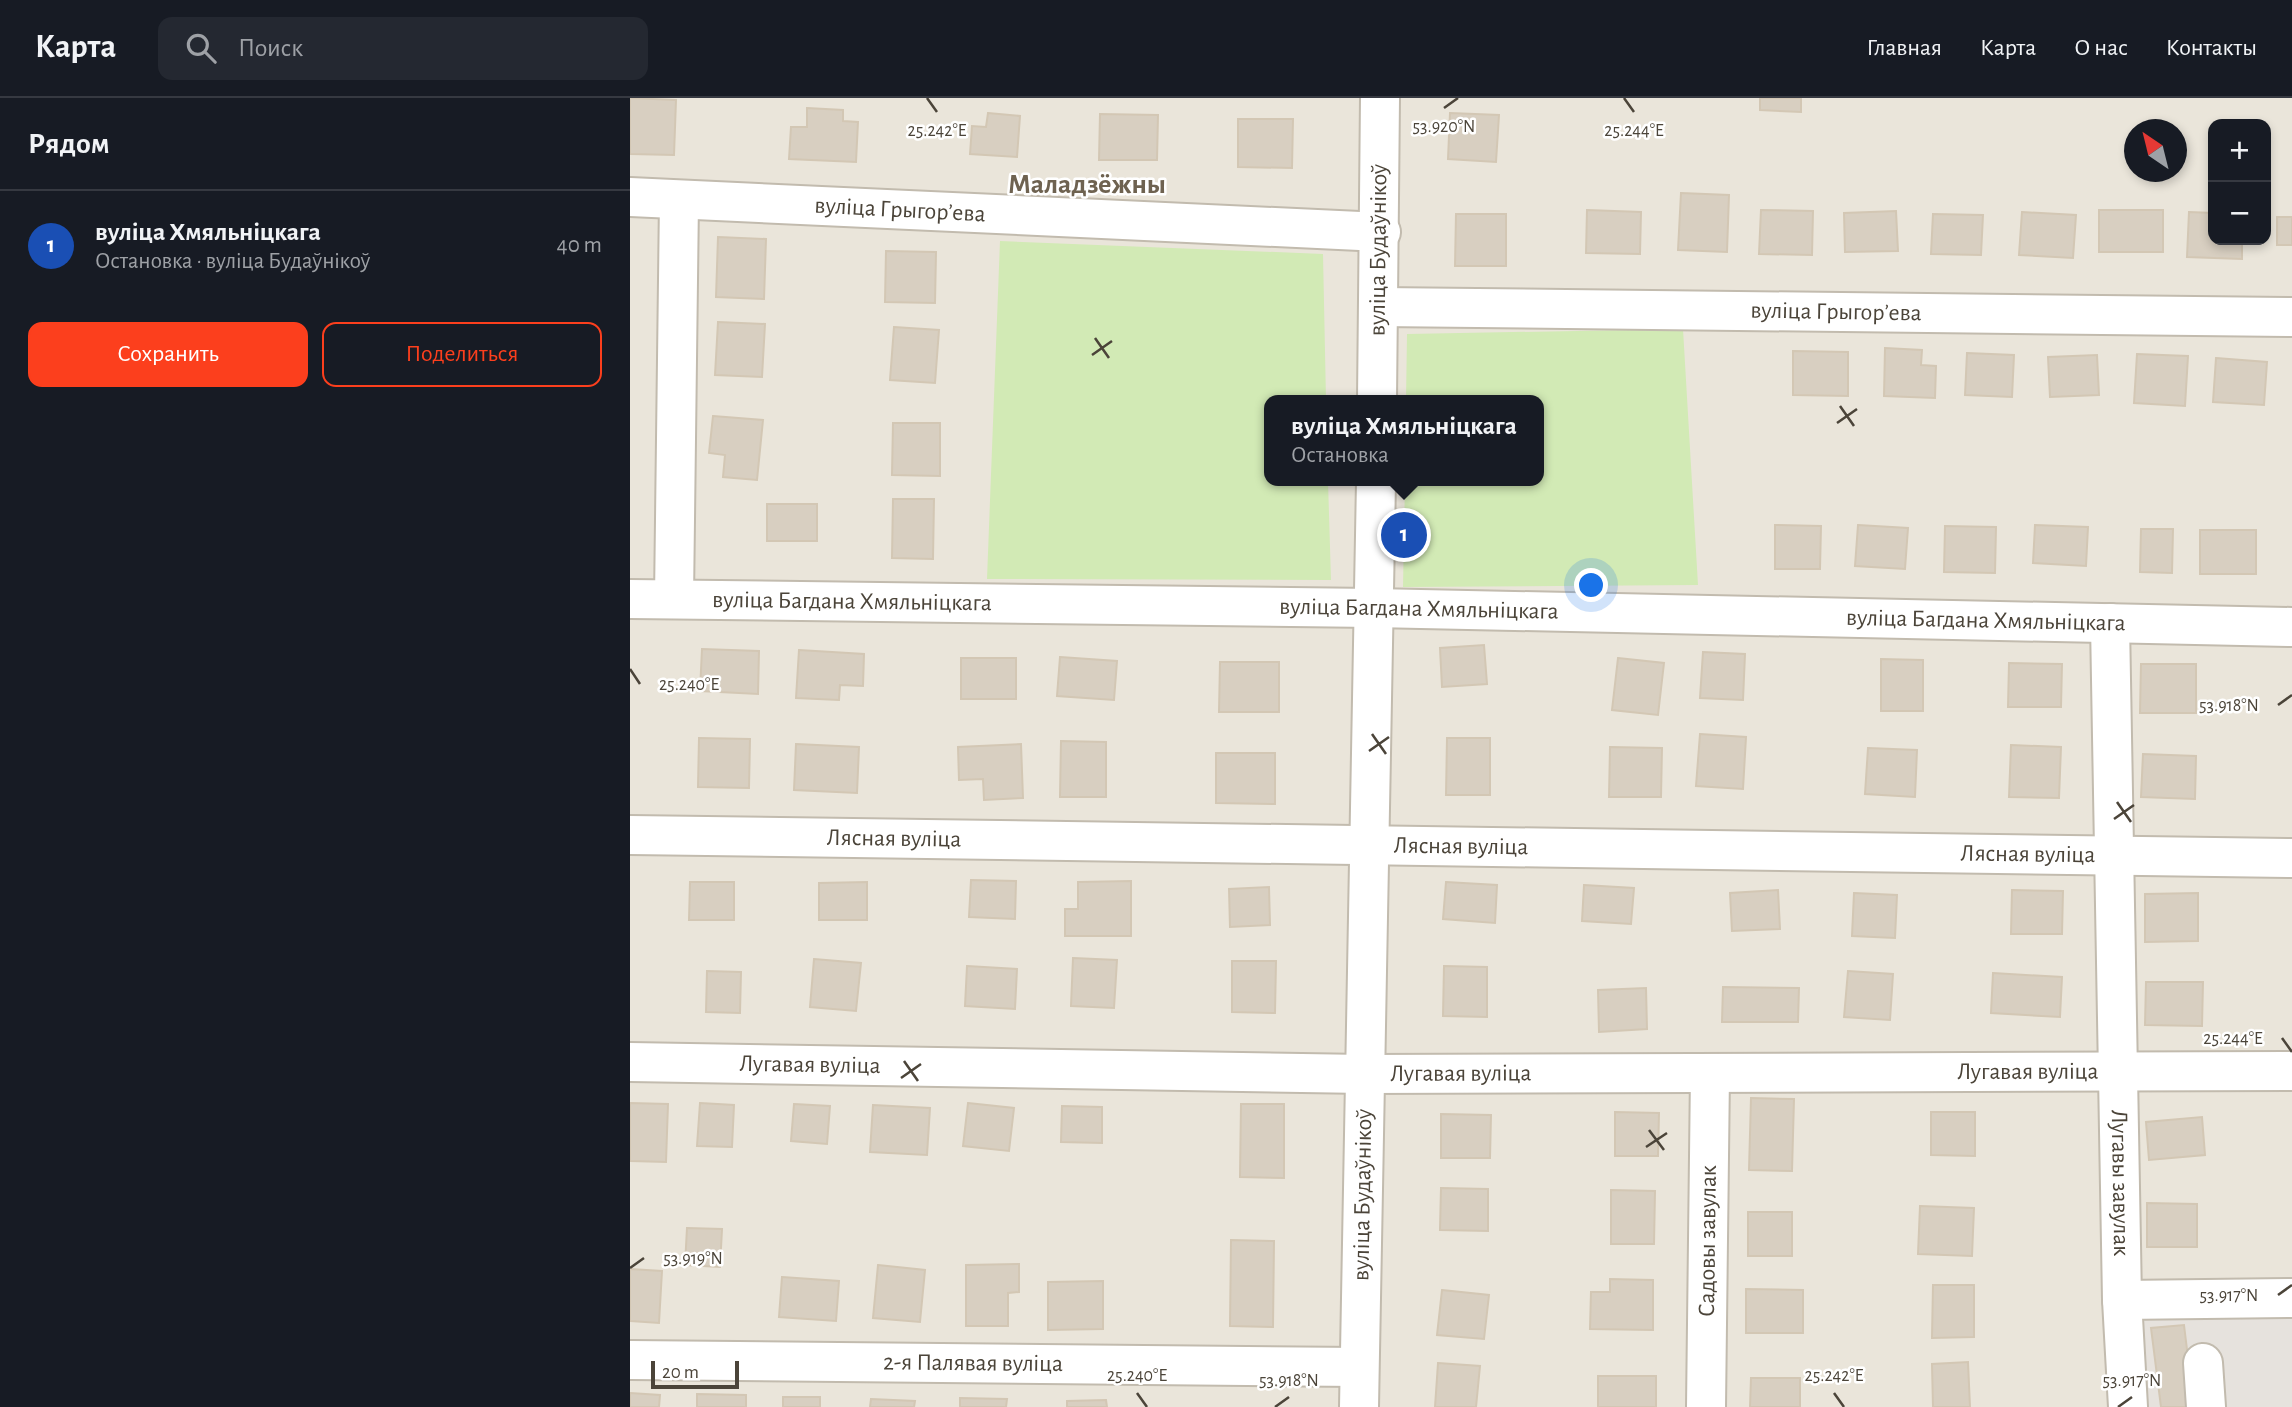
<!DOCTYPE html>
<html lang="ru">
<head>
<meta charset="utf-8">
<style>
	:root { --surface:#171b24; --page:#242831; --text:#f1f3f6; --muted:#9ea1a6; --line:#363941; --accent:#fc3f1d }
	body { margin:0; font-family:"Alegreya Sans",sans-serif; background:var(--page); color:var(--text) }
	.controls { position:absolute; right:21px; top:21px; display:grid; overflow:hidden; border-radius:14px; box-shadow:0 4px 10px #0003 }
	.controls button { width:63px; height:63px; display:grid; place-items:center; padding:0; border:0; border-bottom:2px solid var(--line); background:var(--surface); color:var(--text); font:35px sans-serif }
	.compass { position:absolute; left:1494px; top:21px; width:63px; height:63px; border-radius:50%; background:var(--surface); box-shadow:0 4px 10px #0003; rotate:325deg }
	.scale { position:absolute; left:21px; bottom:18px; width:88px; box-sizing:border-box; padding-left:7px; border:4px solid #4b4439; border-top:0; font-size:19px; line-height:24px; white-space:nowrap; color:#4b4439; -webkit-text-stroke:5px #fff; paint-order:stroke }
	.you { position:absolute; left:962px; top:488px; width:24px; height:24px; margin:-18px; border:5px solid #fff; border-radius:50%; background:#1a73e8; box-shadow:0 0 0 10px #1a73e833 }
	.badge { display:grid; place-items:center; width:46px; height:46px; border-radius:50%; background:var(--accent); color:#fff; font-size:23px; font-weight:700 }
	.pin { position:absolute; translate:-50% -50%; border:4px solid #fff; box-shadow:0 2px 7px #0006 }
	.popup { position:absolute; left:634px; top:297px; width:280px; height:91px; box-sizing:border-box; display:grid; place-content:center; border-radius:14px; background:var(--surface); filter:drop-shadow(0 2px 5px #0005); font-size:23px; white-space:nowrap; color:var(--muted) }
	.popup b { font-size:26px; color:var(--text) }
	.popup::after { content:''; position:absolute; left:50%; top:100%; margin-left:-14px; border:14px solid transparent; border-top-color:var(--surface) }
	.list { margin:0; padding:0; list-style:none }
	h2 { display:flex; justify-content:space-between; align-items:center; height:91px; margin:0; padding:0 28px; font-size:30px }
	h2 small { font-size:23px; font-weight:400; color:var(--muted) }
	.list li { display:grid; grid-template-columns:46px 1fr auto; gap:21px; align-items:center; box-sizing:border-box; height:112px; padding:0 28px; border-top:2px solid var(--line) }
	.list b { display:block; font-size:26px; white-space:nowrap }
	.list p { margin:0; font-size:23px; white-space:nowrap; color:var(--muted) }
	.list em { font-size:23px; font-style:normal; color:var(--muted) }
	.actions { display:flex; gap:14px; padding:21px 28px }
	.actions a { flex:1; padding:16px 0; border:2px solid var(--accent); border-radius:14px; text-align:center; font-size:24px; color:var(--accent) }
	.actions .main { background:var(--accent); color:#fff }
	.icon { flex:none; width:38px; height:38px; fill:none; stroke:currentColor; stroke-width:2; stroke-linecap:round; stroke-linejoin:round }
	.map { position:relative; flex:none; width:1662px; height:1309px; overflow:hidden }
	header { display:flex; align-items:center; gap:42px; box-sizing:border-box; height:98px; padding:0 35px; background:var(--surface); border-bottom:2px solid var(--line) }
	header strong { font-size:33px }
	nav { display:flex; gap:38px; margin-inline-start:auto; font-size:24px }
	.search { width:490px; height:63px; background:var(--page); display:flex; align-items:center; gap:18px; box-sizing:border-box; padding:0 24px; border-radius:14px; color:var(--muted); font-size:26px }
	main { display:flex }
	aside { flex:1; background:var(--surface) }
	.map>svg:first-child { display:block }
	.residential { fill:#eae5da; fill-rule:evenodd }
	.industrial { fill:#e6e2dd }
	.green { fill:#d2eab5 }
	.building { fill:#d8cfc1; stroke:#d3c7b4; stroke-width:2 }
	.lines { fill:none; stroke-linecap:round; stroke-linejoin:round }
	.minor-casing { stroke:#c2bbae; stroke-width:42 }
	.minor { stroke:#fff; stroke-width:38 }
	.ticks { fill:none; stroke:#4b4439; stroke-width:2.5 }
	.labels { text-anchor:middle; dominant-baseline:central; stroke-width:5; stroke-linejoin:round; paint-order:stroke }
	.street-label { font-size:24px; fill:#4b4439; stroke:#fff }
	.quarter-label { font-size:28px; font-weight:bold; fill:#6e6250; stroke:#fff }
	.ticks-label { font-size:18px; text-anchor:middle; fill:#4b4439; stroke:#fff; stroke-width:5; stroke-linejoin:round; paint-order:stroke }
</style>
</head>
<body>
<header>
<strong>Карта</strong>
<div class="search"><svg class="icon" aria-label="search" viewBox="0 0 24 24"><circle cx="10" cy="10" r="6"/><path d="M15 15l6 6"/></svg>Поиск</div>
<nav><a>Главная</a><a>Карта</a><a>О нас</a><a>Контакты</a></nav>
</header>
<main>
<aside>
<h2>Рядом<small></small></h2>
<ul class="list">
<li><span class="badge" style="background:#1a4fb4">1</span><div><b>вуліца Хмяльніцкага</b><p>Остановка · вуліца Будаўнікоў</p></div><em>40 m</em></li>
</ul>
<div class="actions"><a class="main">Сохранить</a><a>Поделиться</a></div>
</aside>
<div class="map">
<svg width="1662" height="1309" viewBox="0 0 1662 1309">
	<rect width="100%" height="100%" fill="#f6f3ec"/>
	<path class="residential" d="M0,0H1662V1210L1507,1214L1519,1309H0ZM1583,26H1636V142H1583ZM1504,32H1546V74H1504ZM639,302H909V383H639Z"/>
	<polygon class="industrial" points="1662,1210 1662,1309 1519,1309 1506,1213"/>
	<g class="green">
		<polygon points="370,143 693,156 696,302 639,302 639,383 698,383 701,482 357,481"/>
		<polygon points="1053,231 1068,487 773,489 775,383 909,383 909,302 776,302 777,236"/>
	</g>
	<g class="building">
		<polygon points="0,0 46,2 44,57 0,56"/>
		<polygon points="1130,0 1171,0 1171,14 1130,12"/>
		<polygon points="177,10 213,12 213,23 228,24 226,64 159,61 161,29 177,29"/>
		<polygon points="358,15 390,18 387,59 340,56 342,28 356,29"/>
		<polygon points="820,15 869,17 866,64 818,61"/>
		<polygon points="470,16 528,17 527,62 469,62"/>
		<polygon points="608,21 663,21 662,70 608,69"/>
		<polygon points="1051,95 1099,97 1097,154 1048,152"/>
		<polygon points="957,112 1011,114 1010,156 956,155"/>
		<polygon points="1131,112 1183,113 1182,157 1129,156"/>
		<rect x="1469" y="112" width="64" height="42"/>
		<polygon points="1266,113 1268,153 1215,154 1214,115"/>
		<polygon points="1392,114 1446,117 1443,160 1389,157"/>
		<polygon points="1559,114 1583,115 1583,142 1612,142 1612,161 1557,159"/>
		<polygon points="826,116 876,116 876,168 825,168"/>
		<polygon points="1303,116 1353,117 1351,157 1301,156"/>
		<rect x="1647" y="119" width="15" height="28"/>
		<polygon points="88,139 136,141 134,201 86,199"/>
		<polygon points="256,153 306,154 305,205 255,204"/>
		<polygon points="88,224 135,226 132,279 85,277"/>
		<polygon points="264,229 309,232 305,285 260,282"/>
		<polygon points="1255,250 1292,252 1291,267 1306,268 1305,300 1254,298"/>
		<polygon points="1163,253 1218,254 1218,298 1163,297"/>
		<polygon points="1337,255 1384,257 1382,299 1335,297"/>
		<polygon points="1507,256 1558,258 1555,308 1504,305"/>
		<polygon points="1467,257 1469,297 1420,299 1418,259"/>
		<polygon points="1586,260 1637,264 1634,307 1583,304"/>
		<polygon points="83,318 133,322 127,382 93,379 95,357 79,355"/>
		<polygon points="263,325 310,325 310,378 262,377"/>
		<polygon points="263,401 304,401 303,461 262,460"/>
		<rect x="137" y="406" width="50" height="37"/>
		<polygon points="1145,427 1191,428 1190,471 1145,471"/>
		<polygon points="1228,427 1278,430 1275,471 1225,468"/>
		<polygon points="1405,427 1458,429 1456,468 1403,465"/>
		<polygon points="1315,428 1366,429 1365,475 1314,474"/>
		<polygon points="1511,431 1543,431 1542,475 1510,474"/>
		<rect x="1570" y="432" width="56" height="44"/>
		<polygon points="854,547 857,586 812,589 810,550"/>
		<polygon points="72,551 129,553 128,596 70,593"/>
		<polygon points="169,552 234,556 233,588 210,587 209,602 166,600"/>
		<polygon points="1073,554 1115,556 1113,602 1070,600"/>
		<polygon points="430,559 487,563 484,602 427,598"/>
		<rect x="331" y="560" width="55" height="41"/>
		<polygon points="988,560 1034,565 1028,617 982,612"/>
		<polygon points="1251,561 1293,562 1293,613 1251,613"/>
		<polygon points="590,564 649,564 649,614 589,614"/>
		<polygon points="1379,565 1432,566 1431,609 1378,609"/>
		<polygon points="1511,566 1566,566 1566,615 1510,615"/>
		<polygon points="1070,636 1116,639 1113,691 1066,688"/>
		<polygon points="69,640 120,641 119,690 68,689"/>
		<polygon points="817,640 860,640 860,697 816,697"/>
		<polygon points="431,643 476,644 476,699 430,699"/>
		<polygon points="166,646 229,649 227,695 164,692"/>
		<polygon points="391,646 393,700 354,702 353,681 329,682 328,649"/>
		<polygon points="1381,647 1431,649 1429,700 1379,699"/>
		<polygon points="980,649 1032,650 1031,699 979,699"/>
		<polygon points="1238,650 1287,652 1285,699 1235,696"/>
		<polygon points="586,655 645,655 645,706 586,705"/>
		<polygon points="1513,656 1566,658 1565,701 1511,699"/>
		<polygon points="341,782 386,783 385,821 339,819"/>
		<polygon points="501,783 501,838 435,838 435,811 448,811 448,784"/>
		<polygon points="60,784 104,784 104,822 59,822"/>
		<polygon points="237,784 237,822 189,822 189,785"/>
		<polygon points="816,784 867,787 865,825 813,821"/>
		<polygon points="954,787 1004,790 1001,826 952,823"/>
		<polygon points="639,789 640,827 600,829 599,791"/>
		<polygon points="1148,792 1150,831 1102,833 1100,795"/>
		<polygon points="1382,792 1433,793 1432,836 1381,836"/>
		<polygon points="1224,795 1267,797 1265,840 1222,838"/>
		<polygon points="1568,795 1568,843 1515,844 1515,796"/>
		<polygon points="443,860 487,862 484,910 441,908"/>
		<polygon points="184,861 231,865 226,913 180,909"/>
		<polygon points="602,863 646,863 645,915 602,914"/>
		<polygon points="337,868 387,871 385,911 335,908"/>
		<polygon points="814,868 857,869 857,919 813,918"/>
		<polygon points="77,873 111,874 110,915 76,914"/>
		<polygon points="1218,873 1263,876 1260,922 1214,919"/>
		<polygon points="1363,875 1432,879 1430,919 1361,915"/>
		<polygon points="1516,884 1573,884 1572,928 1515,927"/>
		<polygon points="1093,889 1169,890 1168,924 1092,924"/>
		<polygon points="1016,890 1017,931 969,934 968,892"/>
		<polygon points="1121,1000 1164,1001 1162,1073 1119,1072"/>
		<polygon points="0,1005 38,1006 36,1064 0,1063"/>
		<polygon points="70,1005 104,1007 102,1049 67,1048"/>
		<polygon points="338,1005 384,1010 379,1053 333,1048"/>
		<polygon points="164,1006 200,1008 197,1046 161,1043"/>
		<polygon points="611,1006 654,1006 654,1080 610,1079"/>
		<polygon points="243,1007 300,1010 297,1057 240,1054"/>
		<polygon points="432,1008 472,1009 472,1045 431,1044"/>
		<polygon points="985,1014 1029,1015 1028,1058 985,1058"/>
		<polygon points="1301,1014 1345,1014 1345,1058 1301,1057"/>
		<polygon points="811,1016 861,1017 860,1060 811,1060"/>
		<polygon points="1572,1019 1575,1057 1519,1062 1516,1024"/>
		<polygon points="811,1090 858,1091 858,1133 810,1132"/>
		<polygon points="981,1092 1025,1093 1024,1146 981,1146"/>
		<polygon points="1517,1105 1567,1106 1567,1149 1517,1149"/>
		<polygon points="1290,1108 1344,1110 1342,1158 1288,1156"/>
		<rect x="1118" y="1114" width="44" height="44"/>
		<polygon points="57,1130 92,1131 90,1169 55,1167"/>
		<polygon points="601,1142 644,1143 643,1229 600,1228"/>
		<polygon points="389,1166 389,1194 378,1195 378,1228 336,1228 336,1167"/>
		<polygon points="248,1167 295,1172 290,1224 243,1220"/>
		<polygon points="0,1171 32,1173 29,1225 0,1223"/>
		<polygon points="152,1179 209,1183 206,1223 149,1219"/>
		<polygon points="980,1181 1023,1182 1023,1232 960,1231 961,1194 980,1194"/>
		<polygon points="473,1183 473,1231 418,1232 418,1184"/>
		<polygon points="1303,1187 1344,1187 1344,1239 1302,1240"/>
		<polygon points="1116,1191 1173,1192 1173,1235 1116,1235"/>
		<polygon points="812,1192 859,1197 854,1241 807,1237"/>
		<polygon points="1554,1227 1564,1309 1531,1309 1521,1230"/>
		<polygon points="1338,1264 1340,1309 1303,1309 1302,1266"/>
		<polygon points="808,1265 850,1268 846,1309 805,1309"/>
		<rect x="968" y="1278" width="58" height="31"/>
		<polygon points="1121,1280 1170,1280 1170,1309 1120,1309"/>
		<polygon points="0,1295 30,1297 29,1309 0,1309"/>
		<polygon points="67,1296 116,1297 116,1309 67,1309"/>
		<rect x="153" y="1299" width="37" height="10"/>
		<polygon points="330,1300 377,1301 376,1309 330,1309"/>
		<polygon points="241,1301 285,1303 284,1309 240,1309"/>
		<polygon points="476,1302 477,1309 437,1309 437,1303"/>
	</g>
	<g class="lines">
		<g class="minor-casing">
			<g id="minor">
				<polyline points="0,99 751,134"/>
				<polyline points="749,209 1662,219"/>
				<path id="s1" d="M747,302L750,0"/>
				<path id="s2" d="M0,501L744,510L1662,529"/>
				<polyline points="44,501 49,102"/>
				<path id="s3" d="M1480,525L1492,1202L1498,1309"/>
				<path id="s4" d="M0,737L1662,760"/>
				<path id="s5" d="M0,964L735,976L1662,973"/>
				<polyline points="1492,1202 1662,1200"/>
				<path id="s6" d="M0,1262L729,1269"/>
				<polyline points="1573,1265 1576,1309"/>
				<path id="s7" d="M729,1309L746,383"/>
				<path id="s8" d="M1076,1309L1080,975"/>
			</g>
		</g>
		<use href="#minor" class="minor"/>
	</g>
	<path class="ticks" d="M297,0L307,14M994,0L1004,14M814,10L828,0M465,240L479,260M462,257L482,243M1210,308L1224,328M1207,325L1227,311M0,571L10,586M1648,607L1662,597M742,636L756,656M739,653L759,639M1487,704L1501,724M1484,721L1504,707M1652,940L1662,954M274,963L288,983M271,980L291,966M1019,1032L1034,1052M1016,1049L1037,1035M0,1170L14,1160M1648,1197L1662,1187M507,1295L517,1309M1204,1295L1214,1309M645,1309L659,1299M1488,1309L1502,1299"/>
	<g class="labels">
		<g class="street-label">
			<text transform="translate(270 112) rotate(3)">вуліца Грыгорʼева</text>
			<text stroke="none"><textPath href="#s1" startOffset="150">вуліца Будаўнікоў</textPath></text>
			<text transform="translate(1206 214) rotate(1)">вуліца Грыгорʼева</text>
			<text stroke="none"><textPath href="#s2" startOffset="222">вуліца Багдана Хмяльніцкага</textPath></text>
			<text stroke="none"><textPath href="#s2" startOffset="789">вуліца Багдана Хмяльніцкага</textPath></text>
			<text stroke="none"><textPath href="#s2" startOffset="1356">вуліца Багдана Хмяльніцкага</textPath></text>
			<text stroke="none"><textPath href="#s4" startOffset="264">Лясная вуліца</textPath></text>
			<text stroke="none"><textPath href="#s4" startOffset="831">Лясная вуліца</textPath></text>
			<text stroke="none"><textPath href="#s4" startOffset="1398">Лясная вуліца</textPath></text>
			<text stroke="none"><textPath href="#s5" startOffset="180">Лугавая вуліца</textPath></text>
			<text stroke="none"><textPath href="#s5" startOffset="1398">Лугавая вуліца</textPath></text>
			<text stroke="none"><textPath href="#s5" startOffset="831">Лугавая вуліца</textPath></text>
			<text stroke="none"><textPath href="#s3" startOffset="560">Лугавы завулак</textPath></text>
			<text stroke="none"><textPath href="#s7" startOffset="212">вуліца Будаўнікоў</textPath></text>
			<text stroke="none"><textPath href="#s8" startOffset="166">Садовы завулак</textPath></text>
			<text stroke="none"><textPath href="#s6" startOffset="343">2-я Палявая вуліца</textPath></text>
		</g>
		<g class="quarter-label">
			<text x="457" y="87">Маладзёжны</text>
		</g>
	</g>
	<g class="ticks-label">
		<text x="814" y="34">53.920°N</text>
		<text x="1004" y="38">25.244°E</text>
		<text x="307" y="38">25.242°E</text>
		<text x="59" y="592">25.240°E</text>
		<text x="1599" y="613">53.918°N</text>
		<text x="1603" y="946">25.244°E</text>
		<text x="63" y="1166">53.919°N</text>
		<text x="1599" y="1203">53.917°N</text>
		<text x="507" y="1283">25.240°E</text>
		<text x="1204" y="1283">25.242°E</text>
		<text x="659" y="1288">53.918°N</text>
		<text x="1502" y="1288">53.917°N</text>
	</g>
</svg>
<div class="controls">
<button>+</button>
<button>−</button>
</div>
<svg class="compass" viewBox="-18 -18 36 36"><path d="M0-13l5 13h-10z" fill="#e53935"/><path d="M0 13l5-13h-10z" fill="#9ea1a6"/></svg>
<div class="scale">20 m</div>
<div class="you"></div>
<div class="pin badge" style="left:774px;top:437px;background:#1a4fb4">1</div>
<div class="popup"><b>вуліца Хмяльніцкага</b>Остановка</div>
</div>
</main>
</body>
</html>
